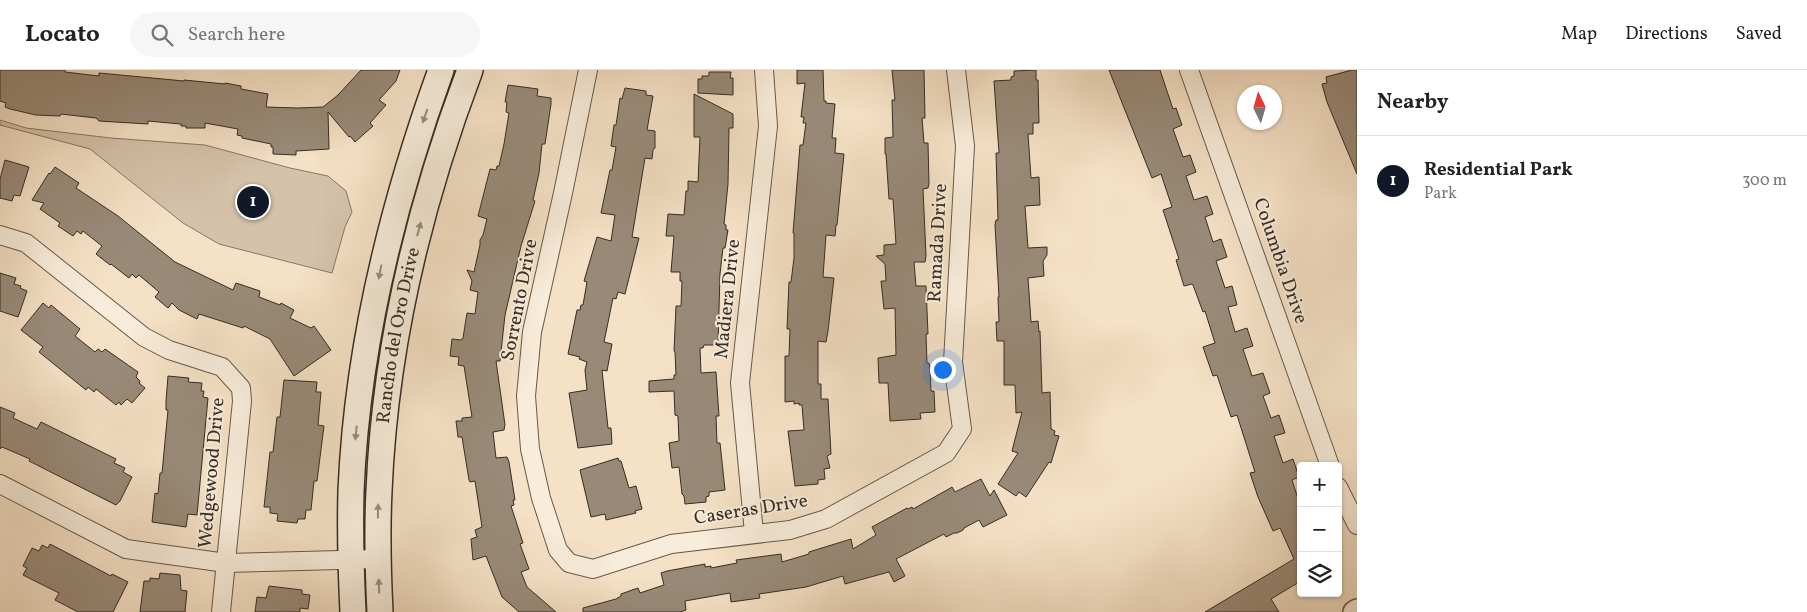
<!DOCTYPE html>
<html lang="en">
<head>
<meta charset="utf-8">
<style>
	:root { --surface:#fff; --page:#f6f6f6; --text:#222; --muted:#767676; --line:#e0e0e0; --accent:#111827 }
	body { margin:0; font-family:Vollkorn,serif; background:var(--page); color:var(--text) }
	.controls { position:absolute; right:15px; bottom:15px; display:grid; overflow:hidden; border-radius:5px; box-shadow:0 1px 4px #0004 }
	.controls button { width:45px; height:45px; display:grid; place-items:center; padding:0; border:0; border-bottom:1px solid var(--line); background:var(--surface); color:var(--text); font:25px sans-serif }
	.compass { position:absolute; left:1237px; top:15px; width:45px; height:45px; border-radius:50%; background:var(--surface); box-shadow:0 1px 4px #0004; rotate:355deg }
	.you { position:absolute; left:942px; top:299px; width:18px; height:18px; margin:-12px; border:4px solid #fff; border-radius:50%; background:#1a73e8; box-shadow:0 0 0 8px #1a73e833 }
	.badge { display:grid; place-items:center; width:32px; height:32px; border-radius:50%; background:var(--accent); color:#fff; font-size:16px; font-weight:700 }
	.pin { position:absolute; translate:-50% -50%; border:2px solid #fff; box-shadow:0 1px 5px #0006 }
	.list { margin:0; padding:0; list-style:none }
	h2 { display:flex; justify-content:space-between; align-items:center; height:65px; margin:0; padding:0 20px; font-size:21px }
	h2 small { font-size:16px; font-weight:400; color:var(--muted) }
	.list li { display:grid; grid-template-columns:32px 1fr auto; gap:15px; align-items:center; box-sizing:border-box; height:90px; padding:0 20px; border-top:1px solid var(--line) }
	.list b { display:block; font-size:19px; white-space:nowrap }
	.list p { margin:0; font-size:16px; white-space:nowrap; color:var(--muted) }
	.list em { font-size:16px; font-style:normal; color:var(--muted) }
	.icon { flex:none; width:28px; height:28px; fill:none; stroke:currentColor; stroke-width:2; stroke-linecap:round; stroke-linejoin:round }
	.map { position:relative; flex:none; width:1357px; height:542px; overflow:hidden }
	header { display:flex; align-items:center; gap:30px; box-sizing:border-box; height:70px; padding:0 25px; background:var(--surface); border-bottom:1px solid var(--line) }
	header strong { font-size:24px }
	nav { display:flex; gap:28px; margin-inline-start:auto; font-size:18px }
	.search { width:350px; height:45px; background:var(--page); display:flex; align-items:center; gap:12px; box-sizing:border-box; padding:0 18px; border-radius:28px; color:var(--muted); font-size:19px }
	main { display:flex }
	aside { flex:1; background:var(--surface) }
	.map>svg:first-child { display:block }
	.green { fill:#d5c2aa; stroke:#867767 }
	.building { fill:#998a78; stroke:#362c24 }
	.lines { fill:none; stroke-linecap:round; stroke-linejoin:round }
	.minor-casing { stroke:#66594c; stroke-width:20 }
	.tertiary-casing { stroke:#66594c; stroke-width:24 }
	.secondary-casing { stroke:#362c24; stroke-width:28 }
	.minor { stroke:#f8ecda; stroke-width:18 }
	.tertiary { stroke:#f8ecda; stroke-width:21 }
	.secondary { stroke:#f8ecda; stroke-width:25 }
	.oneway { fill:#978c7f }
	.labels { text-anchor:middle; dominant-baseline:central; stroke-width:4; stroke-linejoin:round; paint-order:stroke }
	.street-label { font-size:19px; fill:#362c24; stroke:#f8ecda }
</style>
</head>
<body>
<header>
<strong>Locato</strong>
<div class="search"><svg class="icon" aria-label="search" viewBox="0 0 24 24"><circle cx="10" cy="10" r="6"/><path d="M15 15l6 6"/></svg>Search here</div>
<nav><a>Map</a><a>Directions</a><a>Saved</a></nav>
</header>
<main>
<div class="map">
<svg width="1357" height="542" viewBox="0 0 1357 542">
	<rect width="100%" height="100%" fill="#f5e1c6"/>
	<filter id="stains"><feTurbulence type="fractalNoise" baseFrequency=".004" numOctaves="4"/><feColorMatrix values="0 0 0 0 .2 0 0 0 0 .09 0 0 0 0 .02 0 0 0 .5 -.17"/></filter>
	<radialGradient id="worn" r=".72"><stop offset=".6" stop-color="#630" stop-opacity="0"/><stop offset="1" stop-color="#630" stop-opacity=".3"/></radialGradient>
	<polygon class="green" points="0,50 26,58 111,68 205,75 290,98 328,106 346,121 352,142 345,157 332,203 219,174 183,153 90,79 0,55"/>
	<g class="building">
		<polygon points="0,0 65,0 65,2 99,6 99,3 184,11 184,10 225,14 225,13 241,16 241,19 268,24 266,37 298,38 323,37 338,25 361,0 400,0 396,11 379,30 386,35 370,53 373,56 355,72 350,66 349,67 328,42 329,79 296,81 296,85 273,84 273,77 271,77 271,74 242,68 242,66 237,65 238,59 205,53 205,58 186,58 186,56 181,56 181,54 148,51 148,54 99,51 96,48 61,44 60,46 36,45 10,39 5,37 6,33 0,31"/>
		<polygon points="797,0 823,0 824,31 826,31 826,33 835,34 832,68 836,68 835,83 844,84 837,155 836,155 835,166 826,165 823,207 834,208 828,261 826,272 818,271 818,314 821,314 821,329 828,329 831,384 827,386 830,398 824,399 825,409 818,410 818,414 795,416 788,361 804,360 802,335 799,335 799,333 794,334 794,331 785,332 785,286 789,286 790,259 787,259 789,212 791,212 794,188 794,163 793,163 800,75 803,75 806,53 803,53 804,47 801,47 805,13 797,14"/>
		<polygon points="892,0 924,0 925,48 922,48 924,73 928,73 929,114 928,118 923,119 926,186 925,192 914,192 916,216 926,216 928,264 926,264 927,293 929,293 930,299 931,321 934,321 935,342 920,343 921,349 890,351 888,313 879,313 878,288 896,285 895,238 884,239 881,211 886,211 885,194 876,186 884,185 884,175 896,174 893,129 889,129 886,84 885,84 885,68 893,67 892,30 895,30"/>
		<polygon points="1036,0 1036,10 1038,10 1039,53 1033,53 1033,64 1028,64 1031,108 1039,107 1040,135 1025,136 1028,178 1047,177 1047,185 1043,191 1044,206 1028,208 1031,252 1038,251 1039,262 1040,261 1042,323 1050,322 1051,359 1055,361 1054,365 1059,366 1051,393 1049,392 1026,427 1019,422 1016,426 998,414 1018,383 1012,381 1022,342 1016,343 1015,315 1004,315 1004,271 997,271 996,252 999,252 998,227 999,227 995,155 996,150 998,150 996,83 999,83 994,11 1011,10 1011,7 1014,6 1014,1"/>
		<polygon points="1109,0 1160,0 1173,39 1176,38 1182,55 1173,59 1183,87 1190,85 1196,102 1186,106 1194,130 1207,126 1213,144 1205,147 1213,172 1221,169 1227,187 1216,191 1225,218 1232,216 1237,235 1228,237 1235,262 1247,258 1253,276 1243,279 1252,306 1263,303 1270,323 1263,326 1271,348 1279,345 1285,363 1274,366 1283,393 1293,389 1299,407 1292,410 1301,438 1301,511 1271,529 1279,542 1205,542 1294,489 1280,458 1273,461 1258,427 1250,403 1255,402 1237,345 1231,347 1217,305 1213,306 1203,277 1215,273 1205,241 1203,242 1193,215 1192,214 1184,216 1176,190 1179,189 1163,140 1172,137 1161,104 1152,108"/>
		<polygon points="1352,0 1357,0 1357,104 1327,32 1322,14 1327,13 1326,7"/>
		<polygon points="709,2 731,2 730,8 733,8 733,25 698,23 698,9 702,9 702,6 709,6"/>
		<polygon points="508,15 538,19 537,26 551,28 551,34 545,74 542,74 539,103 533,130 535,131 521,176 505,245 500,291 496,291 505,355 504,360 493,362 496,388 507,387 509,392 515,430 513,430 514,435 511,436 523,473 520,474 529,499 521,502 527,517 556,542 519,542 502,527 486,486 473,490 471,469 477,467 475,460 482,457 475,411 470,412 469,410 462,367 458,367 456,351 462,351 462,348 472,347 464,296 458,295 459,287 450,286 452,269 461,270 463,268 467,243 475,244 478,222 470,220 472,211 467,200 474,202 480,175 480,170 483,165 487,149 478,146 490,99 496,100 497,96 499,96 504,74 509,43 506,42 507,32 505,32"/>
		<polygon points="625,18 646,21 646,25 653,26 647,60 655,61 655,78 653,80 652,89 645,88 632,167 639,168 625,224 618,222 616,229 613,228 604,272 612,274 607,301 602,300 608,358 611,358 612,374 578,378 569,323 587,320 585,300 587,292 579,289 580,287 568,284 577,240 580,240 581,235 583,235 587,212 584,211 597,167 611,171 615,145 601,143 610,100 612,100 616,77 611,76 614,55 616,55 620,28 622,29"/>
		<polygon points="694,24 733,44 733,58 729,58 728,114 724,154 726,155 726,160 728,160 725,178 723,178 720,204 718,275 704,275 703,278 700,278 701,303 716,302 719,346 716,346 717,373 720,373 725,420 709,422 709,426 706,427 706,432 685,434 684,426 682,424 679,397 672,398 669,373 679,371 678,346 675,345 674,321 649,322 649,311 674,309 674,305 676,305 675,282 674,281 676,236 681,236 682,211 680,211 680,202 671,202 674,166 666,166 668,144 684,145 686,121 688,121 688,111 698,112 700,67 694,67"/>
		<polygon points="5,90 29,97 20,126 14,125 12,131 0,128 0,109"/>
		<polygon points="55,97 79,113 76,118 118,146 175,192 233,220 236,213 260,221 259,227 280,235 281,233 294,240 290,248 311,258 314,256 331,280 294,306 270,269 244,256 243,258 199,244 197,249 179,240 172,233 168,238 155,227 159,222 139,205 136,208 132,204 129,208 111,194 110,195 96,184 102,176 83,161 81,164 77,161 73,166 58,156 60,153 40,139 44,133 32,130 49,103 50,104"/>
		<polygon points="0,203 16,208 14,214 21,216 20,218 27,221 18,247 0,241"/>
		<polygon points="43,233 49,238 51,235 80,259 75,266 95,282 98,279 102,282 105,279 138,302 136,307 140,311 139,313 145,318 132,333 127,329 121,335 119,332 116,335 96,319 94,322 88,317 86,320 39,282 43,277 21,260"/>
		<polygon points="168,306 189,308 188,312 202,313 201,321 204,321 203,327 208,328 197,445 188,444 186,457 152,452 155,423 158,424 160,403 162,403 168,340 166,340 166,331"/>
		<polygon points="284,310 317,312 316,322 321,322 318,355 324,356 317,411 314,411 311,440 306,440 305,449 298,449 297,453 277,451 278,444 270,443 270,437 264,437 270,382 273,382 277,347 280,347"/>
		<polygon points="0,337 15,343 13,348 37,359 41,352 116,389 114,393 125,398 123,402 132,407 120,431 116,435 29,391 30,389 2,377 0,379"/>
		<polygon points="618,388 619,391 621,391 629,418 636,416 642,439 635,441 636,443 606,450 605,444 591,447 580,400"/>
		<polygon points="981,409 990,426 994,420 1007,445 983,457 979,450 964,458 963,460 957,463 954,463 946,467 944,464 896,489 905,506 894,512 889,502 845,514 843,506 806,517 759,524 760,528 731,532 730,523 685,531 686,540 680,542 583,542 583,538 616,529 621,526 621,524 638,518 640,523 664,515 661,503 667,501 705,494 705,497 711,496 711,498 737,493 736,490 781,484 782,492 809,484 809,482 851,469 853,479 876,465 872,457 907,438 908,439 912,437 913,439 947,420 952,417 955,422"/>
		<polygon points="50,474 111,506 112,504 128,512 113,542 78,542 55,530 59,523 23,505 27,498 23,496 32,478 39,481 42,475 48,478"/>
		<polygon points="160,503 180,505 181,520 187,521 185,542 140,542 144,511 150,511 150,508 159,509"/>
		<polygon points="269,516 302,520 302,524 310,525 308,539 300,538 300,542 255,542 257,527 266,528"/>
	</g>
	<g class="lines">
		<g class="minor-casing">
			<g id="minor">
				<polyline points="588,0 563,123 532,262 526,326 530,379 541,428 558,480 569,493 593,499 671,474 790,460 826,449 946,383 962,359 953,292 965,76 956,0"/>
				<polyline points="1189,0 1330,396"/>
				<polyline points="0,165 26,173 144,267 169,280 222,297 241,318 242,331 221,542"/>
				<polyline points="0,414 126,479 226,493 378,489"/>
				<polyline points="1338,417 1357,455"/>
				<polyline points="754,463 740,313 768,56 764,0"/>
			</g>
		</g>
		<g class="tertiary-casing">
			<polyline id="tertiary" points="1354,542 1357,540"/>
		</g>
		<g class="secondary-casing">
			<g id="secondary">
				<path d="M353,542C351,502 350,461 351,421C357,276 392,135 441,0"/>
				<path id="s1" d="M380,542C378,502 377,461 379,421C385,276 419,135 470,0"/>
			</g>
		</g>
		<use href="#minor" class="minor"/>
		<use href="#tertiary" class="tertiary"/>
		<use href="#secondary" class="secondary"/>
	</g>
	<defs><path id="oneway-solid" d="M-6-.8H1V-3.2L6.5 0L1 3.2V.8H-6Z" transform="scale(1.25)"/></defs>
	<g class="oneway">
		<use href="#oneway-solid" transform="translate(425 46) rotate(109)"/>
		<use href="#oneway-solid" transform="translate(419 159) rotate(-75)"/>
		<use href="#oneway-solid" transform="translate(380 202) rotate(101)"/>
		<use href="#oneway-solid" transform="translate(356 363) rotate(96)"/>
		<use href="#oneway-solid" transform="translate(378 441) rotate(-89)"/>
		<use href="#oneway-solid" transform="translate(379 516) rotate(-92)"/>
	</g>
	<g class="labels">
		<g class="street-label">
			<text transform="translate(938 173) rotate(-87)">Ramada Drive</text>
			<text transform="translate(1280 191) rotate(71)">Columbia Drive</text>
			<text transform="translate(728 229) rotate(-84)">Madiera Drive</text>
			<text transform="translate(520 230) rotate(-79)">Sorrento Drive</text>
			<text stroke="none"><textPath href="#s1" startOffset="278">Rancho del Oro Drive</textPath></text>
			<text transform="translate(212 403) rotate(-85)">Wedgewood Drive</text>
			<text transform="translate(751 440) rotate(-9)">Caseras Drive</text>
		</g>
	</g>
	<rect width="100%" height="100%" filter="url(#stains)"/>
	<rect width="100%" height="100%" fill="url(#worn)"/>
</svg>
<div class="controls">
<button>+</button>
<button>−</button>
<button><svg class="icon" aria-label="layers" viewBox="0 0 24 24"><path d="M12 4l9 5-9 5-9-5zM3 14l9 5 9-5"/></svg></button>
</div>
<svg class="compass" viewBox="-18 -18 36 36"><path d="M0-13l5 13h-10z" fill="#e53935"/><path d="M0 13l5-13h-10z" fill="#767676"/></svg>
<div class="you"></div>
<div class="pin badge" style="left:253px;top:132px">1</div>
</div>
<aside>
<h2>Nearby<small></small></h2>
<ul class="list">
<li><span class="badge">1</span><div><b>Residential Park</b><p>Park</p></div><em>300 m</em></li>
</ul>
</aside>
</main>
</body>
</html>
